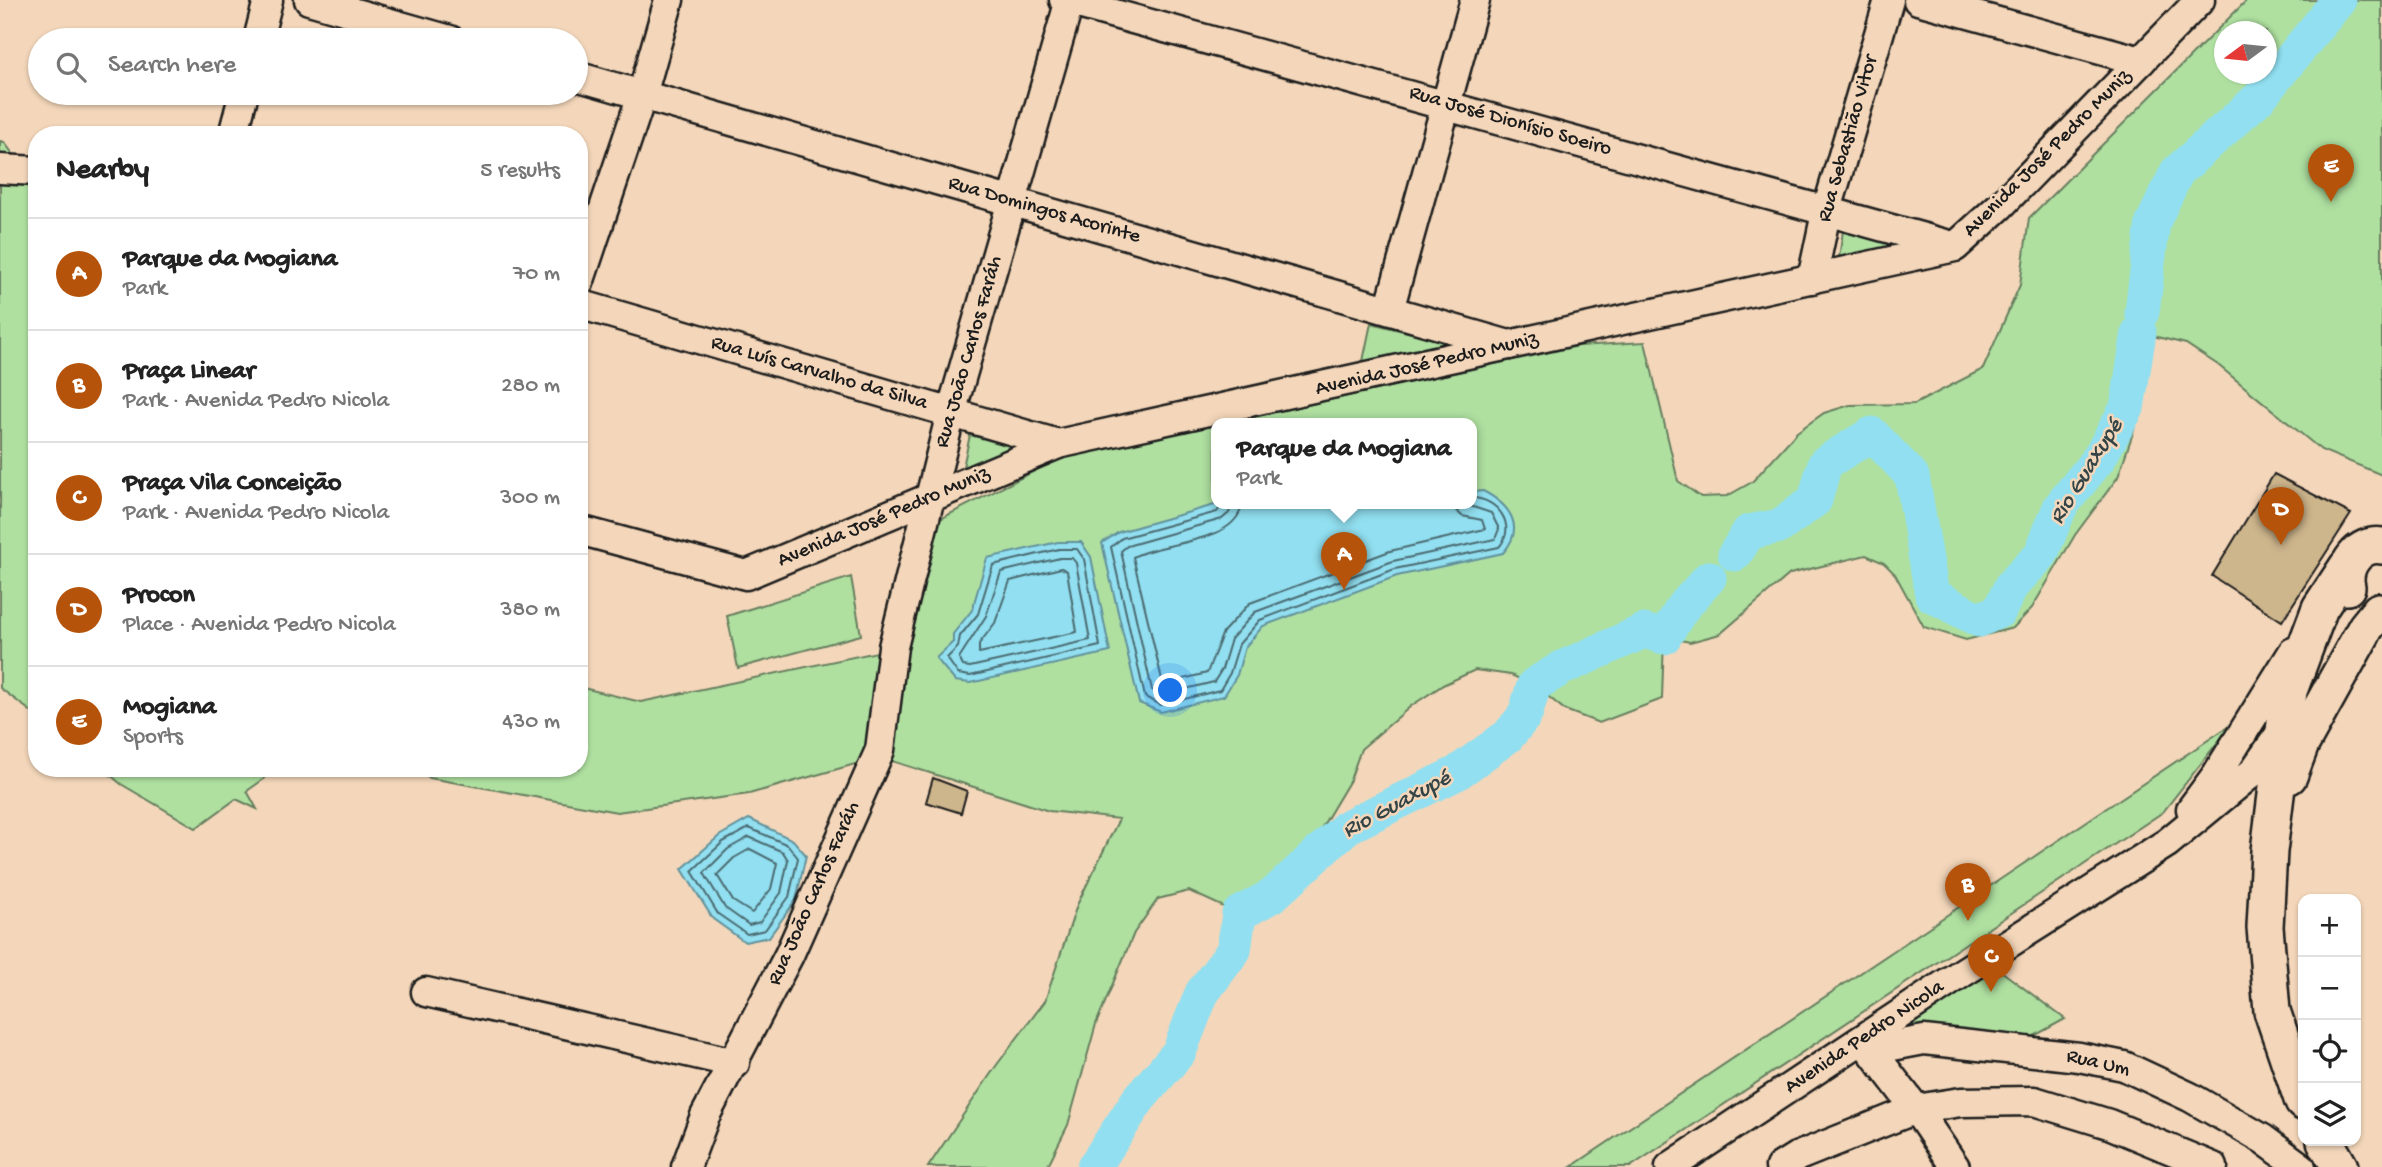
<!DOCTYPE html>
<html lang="en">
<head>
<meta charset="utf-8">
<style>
	:root { --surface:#fff; --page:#f2f2f2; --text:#222; --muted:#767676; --line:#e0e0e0; --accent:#b45309 }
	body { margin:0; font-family:"Gochi Hand",sans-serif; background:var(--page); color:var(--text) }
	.controls { position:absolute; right:21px; bottom:21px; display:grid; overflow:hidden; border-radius:14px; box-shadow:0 2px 5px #0004 }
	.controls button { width:63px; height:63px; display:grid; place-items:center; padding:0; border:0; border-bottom:2px solid var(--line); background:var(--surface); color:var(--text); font:35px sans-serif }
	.compass { position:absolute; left:2214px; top:21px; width:63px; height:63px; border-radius:50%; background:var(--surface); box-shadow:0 2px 5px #0004; rotate:255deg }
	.you { position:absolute; left:1171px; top:691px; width:24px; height:24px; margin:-18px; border:5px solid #fff; border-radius:50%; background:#1a73e8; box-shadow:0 0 0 10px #1a73e833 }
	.badge { display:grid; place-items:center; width:46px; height:46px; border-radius:50%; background:var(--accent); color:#fff; font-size:23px; font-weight:700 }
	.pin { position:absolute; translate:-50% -58px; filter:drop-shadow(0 2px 4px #0008) }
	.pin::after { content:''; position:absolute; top:37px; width:24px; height:21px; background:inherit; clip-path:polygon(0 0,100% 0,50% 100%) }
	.popup { position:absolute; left:1211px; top:418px; width:266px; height:91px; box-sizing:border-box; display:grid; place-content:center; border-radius:14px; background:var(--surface); filter:drop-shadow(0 2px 5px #0005); font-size:23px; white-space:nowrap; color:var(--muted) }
	.popup b { font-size:26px; color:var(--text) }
	.popup::after { content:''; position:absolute; left:50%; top:100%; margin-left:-14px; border:14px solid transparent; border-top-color:var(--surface) }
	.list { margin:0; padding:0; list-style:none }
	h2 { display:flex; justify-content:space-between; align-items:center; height:91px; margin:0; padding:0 28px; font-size:30px }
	h2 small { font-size:23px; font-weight:400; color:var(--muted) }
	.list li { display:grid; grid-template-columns:46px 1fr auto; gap:21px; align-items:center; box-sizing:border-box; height:112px; padding:0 28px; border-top:2px solid var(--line) }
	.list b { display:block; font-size:26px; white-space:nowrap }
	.list p { margin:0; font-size:23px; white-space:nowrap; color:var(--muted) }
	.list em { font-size:23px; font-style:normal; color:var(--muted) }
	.icon { flex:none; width:38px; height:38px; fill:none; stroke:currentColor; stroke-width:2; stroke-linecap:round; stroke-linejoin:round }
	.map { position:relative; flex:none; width:2382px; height:1167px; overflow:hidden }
	.search { position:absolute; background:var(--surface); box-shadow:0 2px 5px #0004; left:28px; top:28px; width:560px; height:77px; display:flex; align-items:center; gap:18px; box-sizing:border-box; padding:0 24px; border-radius:38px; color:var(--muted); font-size:26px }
	.panel { position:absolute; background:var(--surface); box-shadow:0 2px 5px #0004; left:28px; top:126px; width:560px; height:651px; border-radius:28px }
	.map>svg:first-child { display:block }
	.green { fill:#afe0a0; stroke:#667e5e; stroke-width:2; fill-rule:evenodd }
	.water { fill:#91dff0; stroke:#62919b; stroke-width:2 }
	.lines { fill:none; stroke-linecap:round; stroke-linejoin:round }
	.shore { stroke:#4b6a71; stroke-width:2 }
	.river { stroke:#91dff0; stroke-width:35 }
	.building { fill:#cdb58c; stroke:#1c1c1c; stroke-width:2 }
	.minor-casing { stroke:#1c1c1c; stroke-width:33 }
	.major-casing { stroke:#1c1c1c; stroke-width:40 }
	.minor { stroke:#f4d7ba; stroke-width:28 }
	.major { stroke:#f4d7ba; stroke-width:35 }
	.labels { text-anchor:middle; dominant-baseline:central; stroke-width:5; stroke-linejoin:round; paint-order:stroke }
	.street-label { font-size:21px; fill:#1c1c1c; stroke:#f4d7ba }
	.water-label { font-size:23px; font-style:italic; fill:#334346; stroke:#f4d7ba }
</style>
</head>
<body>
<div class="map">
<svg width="2382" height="1167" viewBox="0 0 2382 1167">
	<rect width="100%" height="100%" fill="#f4d7ba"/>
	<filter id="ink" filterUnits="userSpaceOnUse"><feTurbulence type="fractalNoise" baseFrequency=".0143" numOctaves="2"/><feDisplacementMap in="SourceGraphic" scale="14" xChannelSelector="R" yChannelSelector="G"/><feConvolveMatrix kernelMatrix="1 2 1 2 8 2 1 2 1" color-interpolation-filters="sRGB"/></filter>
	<g filter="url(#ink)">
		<g class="green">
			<path d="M2247,0H2382V475L2321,450L2218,365L2186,344L2153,336L2142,406L2118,477L2075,535L2032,608L2013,628L1966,640L1924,627L1895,574L1884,563L1866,555L1790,574L1720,634L1690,642L1664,637L1662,699L1599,723L1565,710L1534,685L1511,675L1475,670L1443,685L1411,706L1361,749L1350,780L1319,832L1252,894L1239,914L1189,891L1158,899L1134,933L1096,1024L1068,1125L1047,1167H928L996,1066L1045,1001L1077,905L1119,819L1049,811L880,757L749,794L617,812L430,778L416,768H579V687L641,702L901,647L940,519L1068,454L1216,424V504H1472V424H1219L1578,346L1645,342L1678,481L1701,497L1727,496L1752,482L1797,432L1824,413L1850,405L1915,404L1983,369L2020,285L2029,218ZM2224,32H2266V74H2224Z"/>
			<polygon points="0,141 4,142 37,186 37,716 0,688"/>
			<polygon points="1843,231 1906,248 1838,264"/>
			<polygon points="1371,323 1468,347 1362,366"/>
			<polygon points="970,435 1021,449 961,476"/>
			<polygon points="851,577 861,635 738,668 727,616"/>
			<polygon points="2232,724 2163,812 1630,1167 1571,1167"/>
			<polygon points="102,768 265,768 264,779 247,791 257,809 236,799 196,828 121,784"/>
			<polygon points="1993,965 2065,1019 2027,1040 1894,1032"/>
		</g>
		<g class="water">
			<path d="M1483,491C1510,505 1526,527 1503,553L1397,576L1263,626L1245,647L1237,675L1224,696L1161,712L1139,703L1102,543L1119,532L1218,504H1472V492Z"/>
			<polygon points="1058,542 1081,542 1091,557 1110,652 970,683 955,681 936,658 953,642 953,634 972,610 987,558"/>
			<polygon points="749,819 793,840 806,855 796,900 769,937 745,942 713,919 682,869 719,836"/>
		</g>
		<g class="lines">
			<g class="shore">
				<path d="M1223,504L1217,512L1122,538L1111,547L1145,697L1161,705L1220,690L1230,673L1239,644L1260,620L1395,569L1499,547C1518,526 1497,498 1472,498"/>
				<polyline points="1232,504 1229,513 1222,519 1127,546 1121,551 1152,690 1161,695 1214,682 1222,669 1231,639 1255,612 1393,561 1495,539 1499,529 1491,513 1464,504"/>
				<path d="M1242,504C1237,544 1162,541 1133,557L1163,684L1207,673L1223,632L1250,603L1390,551L1485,529L1482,520L1462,516L1449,504"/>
				<polygon points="1059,549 1077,549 1084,559 1100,646 970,676 958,674 947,658 958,647 960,636 978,614 993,565"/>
				<polygon points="1060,558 1072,558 1076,563 1090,640 970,667 963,666 959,658 986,616 1001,572"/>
				<polygon points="1061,568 1067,571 1077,632 979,653 979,644 995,623 1010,581"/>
				<polygon points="749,828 788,845 798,858 789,897 765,930 747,934 718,914 692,871 723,842"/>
				<polygon points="749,837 783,852 788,860 781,893 760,922 749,925 725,908 704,873 728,849"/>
				<polygon points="750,849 777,863 771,889 752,913 733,901 717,875 734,858"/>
			</g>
			<g class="river">
				<polyline points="2142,312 2153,222 2177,172 2259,98 2339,0"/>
				<polyline points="1735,554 1749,532 1780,526 1815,500 1825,463 1872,434 1912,476 1932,595 1979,620 1999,611 2011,586 2041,554 2060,507 2099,458 2127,408 2139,332"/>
				<polyline points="1094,1167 1138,1100 1179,1052 1202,993 1234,950 1239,914 1273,895 1347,827 1457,773 1508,736 1525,715 1534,685 1562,668 1644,631 1664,637 1683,607 1709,578"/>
			</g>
		</g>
		<g class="building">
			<polygon points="2274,474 2351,514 2282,621 2212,576"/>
			<polygon points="933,778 967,791 961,813 926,802"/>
		</g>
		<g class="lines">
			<g class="minor-casing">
				<g id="minor">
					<polyline points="309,0 450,40"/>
					<polyline points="1064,0 1949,245"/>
					<polyline points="1918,0 2141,61"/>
					<polyline points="258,40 268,0"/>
					<polyline points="576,76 1509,345"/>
					<polyline points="233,135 244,93"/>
					<polyline points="0,169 37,171"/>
					<polyline points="1812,279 1826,213 1889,0"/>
					<polyline points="579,283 642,95 669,0"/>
					<polyline points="579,304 1058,444"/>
					<polyline points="1389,310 1475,0"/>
					<polyline points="579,530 746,575 1058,444 1955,247 2000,206 2200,0"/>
					<polyline points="2191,809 2217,774 2293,652"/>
					<polyline points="426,992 735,1063"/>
					<polyline points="1863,1040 1916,1109 1955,1167"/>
					<polyline points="1871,1050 1924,1040 2079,1057 2124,1066 2190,1097 2263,1139 2301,1167"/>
					<polyline points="686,1167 705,1116 789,955 880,750 893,647 951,413 1070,0"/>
					<polyline points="1670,1167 1962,973 2167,843 2253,772 2285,727"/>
					<polyline points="1780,1167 1796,1157 1916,1109 1961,1102 2034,1101 2109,1124 2213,1167"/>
				</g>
			</g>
			<g class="major-casing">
				<g id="major">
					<path d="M2347,587C2342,566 2359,542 2382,546"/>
					<polyline points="2289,776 2301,744 2366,627 2379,611"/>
					<polyline points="2303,1102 2272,1011 2265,927 2269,851 2289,691 2320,608 2347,567"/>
					<polyline points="2325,1141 2340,1167"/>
				</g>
			</g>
			<use href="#minor" class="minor"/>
			<use href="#major" class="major"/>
		</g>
	</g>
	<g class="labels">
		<g class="street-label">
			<text transform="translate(1510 122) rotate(16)">Rua José Dionísio Soeiro</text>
			<text transform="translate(1849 139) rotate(-74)">Rua Sebastião Vitor</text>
			<text transform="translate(2048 154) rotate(-45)">Avenida José Pedro Muniz</text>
			<text transform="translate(1044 211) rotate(16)">Rua Domingos Acorinte</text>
			<text transform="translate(970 352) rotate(-74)">Rua João Carlos Faráh</text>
			<text transform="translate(1427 365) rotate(-13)">Avenida José Pedro Muniz</text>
			<text transform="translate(819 374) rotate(16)">Rua Luís Carvalho da Silva</text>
			<text transform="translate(884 518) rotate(-23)">Avenida José Pedro Muniz</text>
			<text transform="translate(815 894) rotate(-66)">Rua João Carlos Faráh</text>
			<text transform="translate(1865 1038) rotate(-34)">Avenida Pedro Nicola</text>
			<text transform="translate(2098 1064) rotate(13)">Rua Um</text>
		</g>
		<g class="water-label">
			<text transform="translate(2087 472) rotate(-58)">Rio Guaxupé</text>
			<text transform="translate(1397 805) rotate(-28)">Rio Guaxupé</text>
		</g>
	</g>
</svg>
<div class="controls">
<button>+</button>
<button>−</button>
<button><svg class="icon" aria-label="locate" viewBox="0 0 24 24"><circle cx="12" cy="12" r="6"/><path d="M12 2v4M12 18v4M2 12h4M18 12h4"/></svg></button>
<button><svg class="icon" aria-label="layers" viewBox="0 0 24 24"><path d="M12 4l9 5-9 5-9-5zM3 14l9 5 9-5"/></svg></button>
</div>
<svg class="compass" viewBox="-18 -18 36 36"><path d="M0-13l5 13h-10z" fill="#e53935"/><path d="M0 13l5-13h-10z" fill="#767676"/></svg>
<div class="you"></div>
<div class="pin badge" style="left:1344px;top:590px">A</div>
<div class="popup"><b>Parque da Mogiana</b>Park</div>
<div class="pin badge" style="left:1968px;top:921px">B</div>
<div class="pin badge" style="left:1991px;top:992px">C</div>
<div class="pin badge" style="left:2281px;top:545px">D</div>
<div class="pin badge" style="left:2331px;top:202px">E</div>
<div class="search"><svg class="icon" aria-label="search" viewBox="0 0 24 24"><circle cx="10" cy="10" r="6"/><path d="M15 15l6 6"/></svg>Search here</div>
<section class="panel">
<h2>Nearby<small>5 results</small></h2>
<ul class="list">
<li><span class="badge">A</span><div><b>Parque da Mogiana</b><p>Park</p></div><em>70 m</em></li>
<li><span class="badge">B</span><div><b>Praça Linear</b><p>Park · Avenida Pedro Nicola</p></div><em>280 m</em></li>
<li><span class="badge">C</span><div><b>Praça Vila Conceição</b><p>Park · Avenida Pedro Nicola</p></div><em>300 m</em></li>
<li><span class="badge">D</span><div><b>Procon</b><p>Place · Avenida Pedro Nicola</p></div><em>380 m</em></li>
<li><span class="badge">E</span><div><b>Mogiana</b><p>Sports</p></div><em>430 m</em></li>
</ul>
</section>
</div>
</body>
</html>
